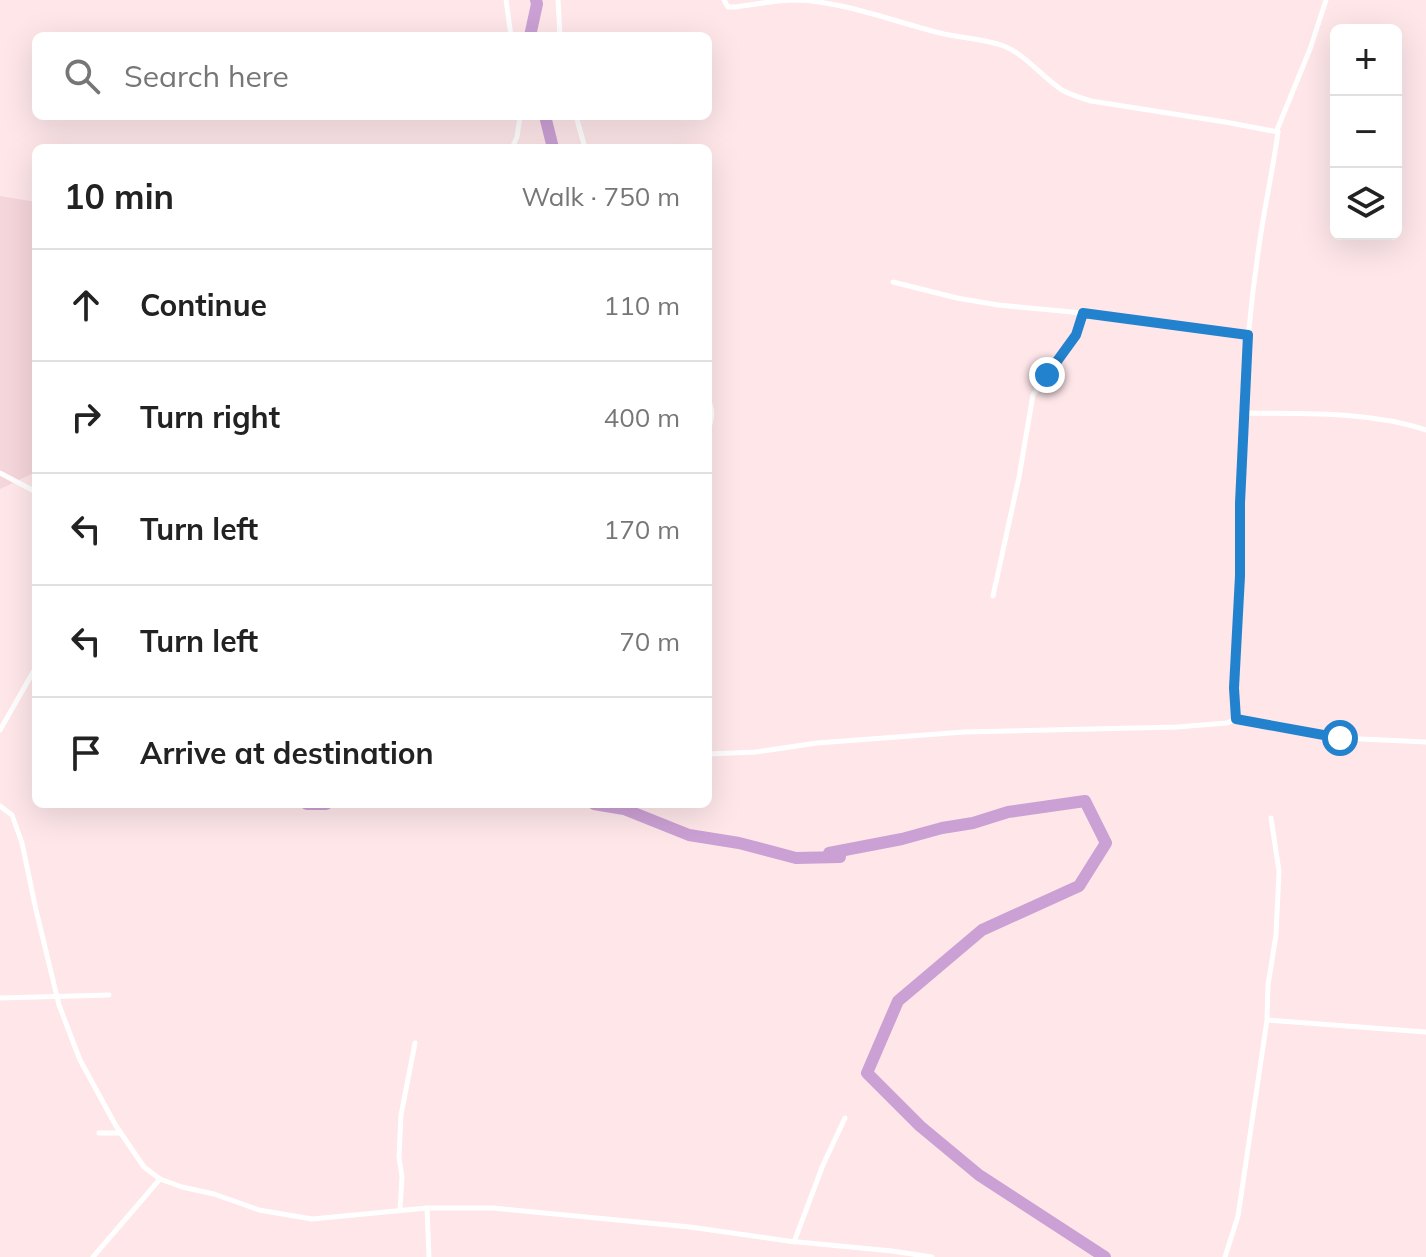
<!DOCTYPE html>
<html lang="en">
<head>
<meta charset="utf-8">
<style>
	:root { --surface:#fff; --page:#f2f2f2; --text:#222; --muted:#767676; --line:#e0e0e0 }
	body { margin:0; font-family:Mulish,sans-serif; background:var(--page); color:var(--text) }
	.controls { position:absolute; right:24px; top:24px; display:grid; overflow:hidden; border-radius:12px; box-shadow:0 8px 32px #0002 }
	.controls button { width:72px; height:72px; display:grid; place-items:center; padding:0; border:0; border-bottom:2px solid var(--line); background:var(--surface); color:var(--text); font:40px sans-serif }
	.stop { position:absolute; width:24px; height:24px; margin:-18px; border:6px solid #2282ce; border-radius:50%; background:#fff }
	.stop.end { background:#2282ce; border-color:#fff; box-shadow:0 2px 8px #0008 }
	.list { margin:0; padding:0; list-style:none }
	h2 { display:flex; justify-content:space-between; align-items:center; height:104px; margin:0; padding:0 32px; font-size:34px }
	h2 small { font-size:26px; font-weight:400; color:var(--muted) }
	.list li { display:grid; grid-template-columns:52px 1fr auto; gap:24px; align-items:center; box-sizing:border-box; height:112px; padding:0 32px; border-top:2px solid var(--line) }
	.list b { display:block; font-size:30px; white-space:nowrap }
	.list em { font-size:26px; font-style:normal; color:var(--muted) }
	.icon { flex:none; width:44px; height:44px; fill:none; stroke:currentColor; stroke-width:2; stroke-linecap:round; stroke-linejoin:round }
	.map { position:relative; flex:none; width:1426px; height:1257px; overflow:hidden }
	.search { position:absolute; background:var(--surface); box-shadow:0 8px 32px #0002; left:32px; top:32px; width:680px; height:88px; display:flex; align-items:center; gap:20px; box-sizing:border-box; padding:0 28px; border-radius:12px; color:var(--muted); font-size:30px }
	.panel { position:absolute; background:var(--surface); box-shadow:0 8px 32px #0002; left:32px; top:144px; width:680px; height:664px; border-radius:12px }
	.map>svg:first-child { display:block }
	.built { fill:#f5d6da }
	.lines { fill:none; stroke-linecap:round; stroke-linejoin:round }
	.river { stroke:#cba0d4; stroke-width:12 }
	.minor { stroke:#fff; stroke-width:5 }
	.route { stroke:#2282ce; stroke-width:10 }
</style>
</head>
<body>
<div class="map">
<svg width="1426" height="1257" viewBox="0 0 1426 1257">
	<rect width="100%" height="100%" fill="#fee6e9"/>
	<polygon class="built" points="0,196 36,202 36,472 0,489"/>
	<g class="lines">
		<g class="river">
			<polyline points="530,36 537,4 536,0"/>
			<polyline points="545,116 553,148"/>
			<polyline points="307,804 326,804"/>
			<polyline points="594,804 624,809 689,835 739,843 796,858 840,857 829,853 902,839 942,828 973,823 1008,812 1085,801 1106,843 1079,886 982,930 898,1001 867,1073 920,1126 979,1175 1105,1257"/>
		</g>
		<g class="minor">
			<polyline points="506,0 511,36"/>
			<polyline points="558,0 560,36"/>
			<path d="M724,0L728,7H735C754,5 775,0 795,0C843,1 898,23 944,34C963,38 985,39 1004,46C1026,55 1042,77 1062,90C1071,95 1081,98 1091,101L1225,122L1278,132C1272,176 1262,218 1257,261C1250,309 1246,356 1244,404L1245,413L1240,503V576L1234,688L1236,719"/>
			<polyline points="576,116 585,148"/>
			<polyline points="1278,132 1277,130 1310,49 1326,0"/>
			<polyline points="512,148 517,137 520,116"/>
			<polyline points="893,282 957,298 998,305 1083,313 1248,335"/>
			<path d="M708,399C714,411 712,418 708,431"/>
			<path d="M1245,413C1305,414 1369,411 1426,430"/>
			<polyline points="0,473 36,492"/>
			<polyline points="993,596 1019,477 1033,395 1076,335 1083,313"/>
			<polyline points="0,730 36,667"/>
			<polyline points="708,754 756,752 817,743 964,732 1177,727 1227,723 1236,719 1340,738 1426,742"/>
			<polyline points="0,806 12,815 22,843 36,910 59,1005 80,1060 116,1126 144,1167 160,1179 182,1187 214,1194 259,1210 312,1219 427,1208 493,1208 690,1227 788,1241 892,1251 932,1257"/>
			<polyline points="0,998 109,995"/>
			<polyline points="1268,1020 1426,1032"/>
			<polyline points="99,1133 120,1133"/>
			<polyline points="427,1208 429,1257"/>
			<polyline points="400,1210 402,1177 399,1157 401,1115 415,1043"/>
			<polyline points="794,1242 823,1165 845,1118"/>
			<polyline points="93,1257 160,1179"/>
			<polyline points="1225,1257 1238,1216 1267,1020 1268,985 1276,935 1279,871 1271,818"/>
		</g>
	</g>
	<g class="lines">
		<polyline class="route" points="1047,375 1076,335 1083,313 1248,335 1240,503 1240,576 1234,688 1236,719 1340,738"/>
	</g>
</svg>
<div class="controls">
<button>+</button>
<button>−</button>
<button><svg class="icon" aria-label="layers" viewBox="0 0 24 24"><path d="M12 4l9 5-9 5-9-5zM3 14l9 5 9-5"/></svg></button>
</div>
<div class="stop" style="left:1340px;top:738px"></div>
<div class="stop end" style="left:1047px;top:375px"></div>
<div class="search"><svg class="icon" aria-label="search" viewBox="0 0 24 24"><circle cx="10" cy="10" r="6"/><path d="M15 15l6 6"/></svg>Search here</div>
<section class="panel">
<h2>10 min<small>Walk · 750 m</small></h2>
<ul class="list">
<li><svg class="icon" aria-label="ahead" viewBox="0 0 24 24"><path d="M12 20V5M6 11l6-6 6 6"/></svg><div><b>Continue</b></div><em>110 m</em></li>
<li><svg class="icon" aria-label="right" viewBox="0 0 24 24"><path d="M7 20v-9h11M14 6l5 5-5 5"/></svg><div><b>Turn right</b></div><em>400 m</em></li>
<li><svg class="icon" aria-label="left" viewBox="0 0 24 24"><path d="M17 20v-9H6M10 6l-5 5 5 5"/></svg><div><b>Turn left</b></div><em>170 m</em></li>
<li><svg class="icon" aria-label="left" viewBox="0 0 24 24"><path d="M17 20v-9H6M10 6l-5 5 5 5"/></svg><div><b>Turn left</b></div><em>70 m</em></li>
<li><svg class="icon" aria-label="arrive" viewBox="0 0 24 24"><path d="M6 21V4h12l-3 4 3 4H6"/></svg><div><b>Arrive at destination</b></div></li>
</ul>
</section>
</div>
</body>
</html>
